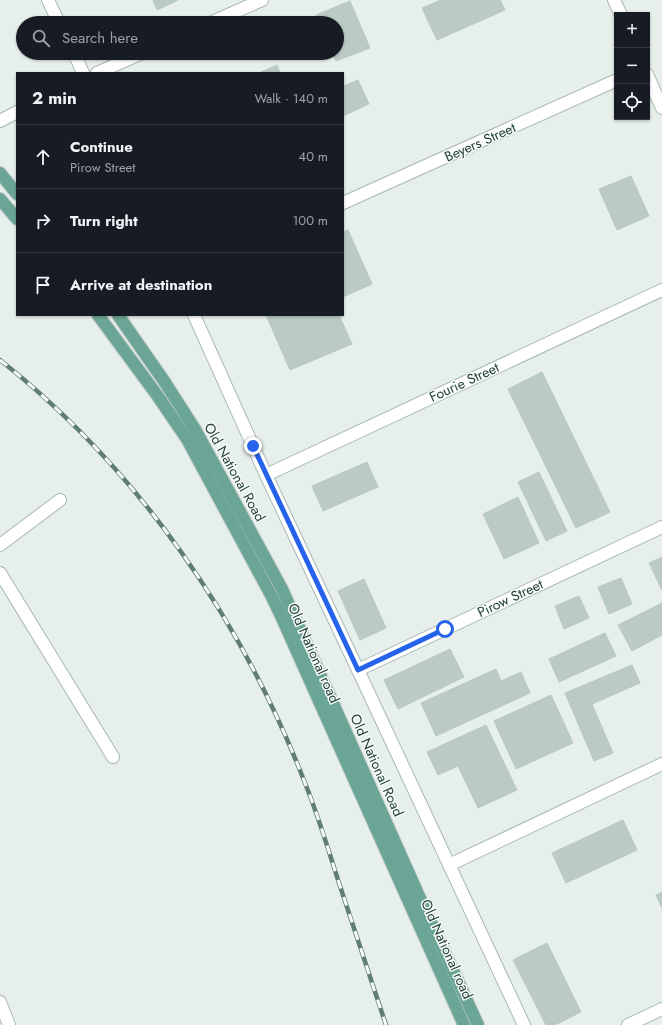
<!DOCTYPE html>
<html lang="en">
<head>
<meta charset="utf-8">
<style>
	:root { --surface:#171b24; --page:#20242c; --text:#f1f3f6; --muted:#9ea1a6; --line:#363941 }
	body { margin:0; font-family:Jost,sans-serif; background:var(--page); color:var(--text) }
	.controls { position:absolute; right:12px; top:12px; display:grid; overflow:hidden; border-radius:0px; box-shadow:0 1px 3px #0004 }
	.controls button { width:36px; height:36px; display:grid; place-items:center; padding:0; border:0; border-bottom:1px solid var(--line); background:var(--surface); color:var(--text); font:20px sans-serif }
	.stop { position:absolute; width:12px; height:12px; margin:-9px; border:3px solid #2563eb; border-radius:50%; background:#fff }
	.stop.end { background:#2563eb; border-color:#fff; box-shadow:0 1px 4px #0008 }
	.list { margin:0; padding:0; list-style:none }
	h2 { display:flex; justify-content:space-between; align-items:center; height:52px; margin:0; padding:0 16px; font-size:17px }
	h2 small { font-size:13px; font-weight:400; color:var(--muted) }
	.list li { display:grid; grid-template-columns:26px 1fr auto; gap:12px; align-items:center; box-sizing:border-box; height:64px; padding:0 16px; border-top:1px solid var(--line) }
	.list b { display:block; font-size:15px; white-space:nowrap }
	.list p { margin:0; font-size:13px; white-space:nowrap; color:var(--muted) }
	.list em { font-size:13px; font-style:normal; color:var(--muted) }
	.icon { flex:none; width:22px; height:22px; fill:none; stroke:currentColor; stroke-width:2; stroke-linecap:round; stroke-linejoin:round }
	.map { position:relative; flex:none; width:662px; height:1025px; overflow:hidden }
	.search { position:absolute; background:var(--surface); box-shadow:0 1px 3px #0004; left:16px; top:16px; width:328px; height:44px; display:flex; align-items:center; gap:10px; box-sizing:border-box; padding:0 14px; border-radius:22px; color:var(--muted); font-size:15px }
	.panel { position:absolute; background:var(--surface); box-shadow:0 1px 3px #0004; left:16px; top:72px; width:328px; height:244px; border-radius:0px }
	.map>svg:first-child { display:block }
	.building { fill:#bbcac4; stroke:#b8c9c2 }
	.lines { fill:none; stroke-linecap:round; stroke-linejoin:round }
	.street-casing { stroke:#a8b8b2; stroke-width:14 }
	.primary-casing { stroke:#c2cac8; stroke-width:14 }
	.street { stroke:#fff; stroke-width:12 }
	.primary { stroke:#6aa596; stroke-width:12 }
	.rail-casing { stroke:#5f7d75; stroke-width:4.5 }
	.rail { stroke:#f7fbf9; stroke-width:3; stroke-dasharray:9; stroke-linecap:butt }
	.route { stroke:#2563eb; stroke-width:5 }
	.labels { text-anchor:middle; dominant-baseline:central; stroke-width:3; stroke-linejoin:round; paint-order:stroke }
	.street-label { font-size:14px; fill:#24423a; stroke:#f7fbf9 }
</style>
</head>
<body>
<div class="map">
<svg width="662" height="1025" viewBox="0 0 662 1025">
	<rect width="100%" height="100%" fill="#e6efeb"/>
	<g class="building">
		<polygon points="153,0 178,0 157,10"/>
		<polygon points="441,0 500,0 505,10 437,40 422,8"/>
		<polygon points="350,1 370,48 336,61 332,53 337,53 337,23 320,23 316,15"/>
		<polygon points="277,65 280,73 262,73 261,72"/>
		<polygon points="358,80 369,104 343,116 343,86"/>
		<polygon points="631,176 649,216 617,230 599,189"/>
		<polygon points="348,230 372,284 343,297 343,232"/>
		<polygon points="266,315 339,315 352,344 290,370"/>
		<polygon points="542,372 610,512 576,528 508,389"/>
		<polygon points="367,462 378,487 323,511 312,486"/>
		<polygon points="539,472 567,531 546,541 518,482"/>
		<polygon points="518,497 539,543 504,559 483,514"/>
		<polygon points="662,557 662,590 649,563"/>
		<polygon points="621,578 632,604 609,614 598,587"/>
		<polygon points="364,579 386,628 360,640 338,591"/>
		<polygon points="579,596 589,618 564,629 555,606"/>
		<polygon points="662,603 662,635 632,651 618,625"/>
		<polygon points="605,633 616,656 559,682 549,659"/>
		<polygon points="450,649 464,677 398,709 384,680"/>
		<polygon points="632,665 640,683 592,704 613,753 594,761 565,693"/>
		<polygon points="496,669 501,681 521,672 530,693 436,736 421,703"/>
		<polygon points="551,695 573,743 516,769 494,721"/>
		<polygon points="486,725 517,790 478,808 458,766 438,775 427,752"/>
		<polygon points="623,820 637,850 566,883 552,853"/>
		<polygon points="662,892 662,908 656,895"/>
		<polygon points="547,943 581,1012 555,1025 546,1025 513,960"/>
	</g>
	<g class="lines">
		<g class="street-casing">
			<g id="street">
				<polyline points="48,0 59,23"/>
				<polyline points="614,0 621,15"/>
				<polyline points="210,23 262,0"/>
				<polyline points="74,53 83,73"/>
				<polyline points="97,73 142,53"/>
				<polyline points="647,74 662,108"/>
				<polyline points="0,121 17,112"/>
				<polyline points="343,203 617,80"/>
				<polyline points="194,315 266,475 358,670 524,1025"/>
				<polyline points="266,475 662,290"/>
				<polyline points="0,545 60,500"/>
				<polyline points="0,573 113,757"/>
				<polyline points="358,670 662,527"/>
				<polyline points="449,865 662,764"/>
				<polyline points="0,1002 9,1025"/>
				<polyline points="628,1025 662,1009"/>
			</g>
		</g>
		<g class="primary-casing">
			<g id="primary">
				<polyline points="0,173 17,194"/>
				<polyline points="0,199 17,219"/>
				<polyline points="98,315 157,395 187,439 271,595 282,618 464,1025"/>
				<polyline points="118,315 164,381 196,431 282,589 418,894 478,1025"/>
			</g>
		</g>
		<use href="#street" class="street"/>
		<use href="#primary" class="primary"/>
		<g class="rail-casing">
			<path id="rail" d="M0,360C138,469 242,620 305,783C318,815 328,849 339,883C355,930 370,978 386,1025"/>
		</g>
		<use href="#rail" class="rail"/>
	</g>
	<g class="lines">
		<polyline class="route" points="253,446 358,670 445,629"/>
	</g>
	<g class="labels">
		<g class="street-label">
			<text transform="translate(480 142) rotate(-24)">Beyers Street</text>
			<text transform="translate(464 382) rotate(-25)">Fourie Street</text>
			<text transform="translate(235 472) rotate(61)">Old National Road</text>
			<text transform="translate(510 598) rotate(-25)">Pirow Street</text>
			<text transform="translate(314 653) rotate(66)">Old National road</text>
			<text transform="translate(377 765) rotate(66)">Old National Road</text>
			<text transform="translate(447 949) rotate(66)">Old National road</text>
		</g>
	</g>
</svg>
<div class="controls">
<button>+</button>
<button>−</button>
<button><svg class="icon" aria-label="locate" viewBox="0 0 24 24"><circle cx="12" cy="12" r="6"/><path d="M12 2v4M12 18v4M2 12h4M18 12h4"/></svg></button>
</div>
<div class="stop" style="left:445px;top:629px"></div>
<div class="stop end" style="left:253px;top:446px"></div>
<div class="search"><svg class="icon" aria-label="search" viewBox="0 0 24 24"><circle cx="10" cy="10" r="6"/><path d="M15 15l6 6"/></svg>Search here</div>
<section class="panel">
<h2>2 min<small>Walk · 140 m</small></h2>
<ul class="list">
<li><svg class="icon" aria-label="ahead" viewBox="0 0 24 24"><path d="M12 20V5M6 11l6-6 6 6"/></svg><div><b>Continue</b><p>Pirow Street</p></div><em>40 m</em></li>
<li><svg class="icon" aria-label="right" viewBox="0 0 24 24"><path d="M7 20v-9h11M14 6l5 5-5 5"/></svg><div><b>Turn right</b></div><em>100 m</em></li>
<li><svg class="icon" aria-label="arrive" viewBox="0 0 24 24"><path d="M6 21V4h12l-3 4 3 4H6"/></svg><div><b>Arrive at destination</b></div></li>
</ul>
</section>
</div>
</body>
</html>
